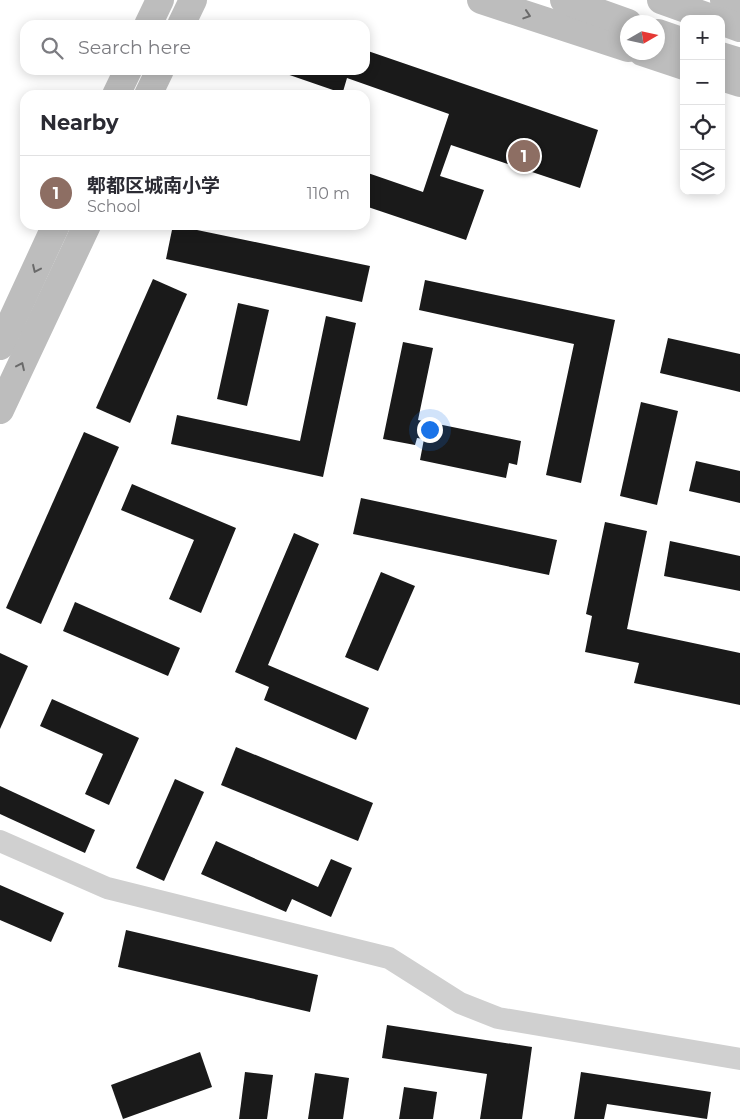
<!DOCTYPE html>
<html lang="en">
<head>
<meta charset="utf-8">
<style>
	:root { --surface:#fff; --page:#f2f2f3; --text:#2b2b33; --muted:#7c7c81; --line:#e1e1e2; --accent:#1a73e8 }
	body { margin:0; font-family:Montserrat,"Noto Sans SC",sans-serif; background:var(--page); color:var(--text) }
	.controls { position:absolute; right:15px; top:15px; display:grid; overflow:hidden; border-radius:10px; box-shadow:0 2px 12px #0003 }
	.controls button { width:45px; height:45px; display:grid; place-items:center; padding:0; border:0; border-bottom:1px solid var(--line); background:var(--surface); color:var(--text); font:25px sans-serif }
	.compass { position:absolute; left:620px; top:15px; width:45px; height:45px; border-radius:50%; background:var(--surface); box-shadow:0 2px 12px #0003; rotate:81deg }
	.you { position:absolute; left:429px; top:429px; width:18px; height:18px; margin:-12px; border:4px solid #fff; border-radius:50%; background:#1a73e8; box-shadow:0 0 0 8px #1a73e833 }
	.badge { display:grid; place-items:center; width:32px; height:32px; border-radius:50%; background:var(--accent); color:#fff; font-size:16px; font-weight:700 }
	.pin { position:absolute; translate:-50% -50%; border:2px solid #fff; box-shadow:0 1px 5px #0006 }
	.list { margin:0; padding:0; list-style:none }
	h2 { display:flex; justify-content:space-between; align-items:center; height:65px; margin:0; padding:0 20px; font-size:21px }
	h2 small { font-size:16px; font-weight:400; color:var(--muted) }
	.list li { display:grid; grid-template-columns:32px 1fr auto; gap:15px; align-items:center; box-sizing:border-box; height:75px; padding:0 20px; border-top:1px solid var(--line) }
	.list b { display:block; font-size:19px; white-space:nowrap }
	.list p { margin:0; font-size:16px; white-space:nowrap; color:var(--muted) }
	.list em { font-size:16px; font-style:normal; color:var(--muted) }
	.icon { flex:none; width:28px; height:28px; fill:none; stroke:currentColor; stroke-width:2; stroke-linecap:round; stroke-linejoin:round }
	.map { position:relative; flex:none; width:740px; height:1119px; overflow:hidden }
	.search { position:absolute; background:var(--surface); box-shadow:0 2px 12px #0003; left:20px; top:20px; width:350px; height:55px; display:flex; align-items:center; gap:12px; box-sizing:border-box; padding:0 18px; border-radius:15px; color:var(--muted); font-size:19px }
	.panel { position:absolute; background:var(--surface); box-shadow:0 2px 12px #0003; left:20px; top:90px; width:350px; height:140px; border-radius:15px }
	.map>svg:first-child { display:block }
	.building { fill:#1a1a1a }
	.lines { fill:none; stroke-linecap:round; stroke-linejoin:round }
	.street { stroke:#d0d0d0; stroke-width:22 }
	.secondary { stroke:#bdbdbd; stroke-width:28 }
	.oneway { stroke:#6a6a6a }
</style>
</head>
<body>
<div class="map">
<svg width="740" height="1119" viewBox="0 0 740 1119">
	<rect width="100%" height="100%" fill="#fff"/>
	<g class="building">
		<polygon points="365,50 598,130 580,188 451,145 440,176 484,190 466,240 365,206 365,172 423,192 449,114 347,78 342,95 332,95 333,90 275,70 365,70"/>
		<polygon points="173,225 370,266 362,302 166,259"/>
		<polygon points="153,279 187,294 130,423 96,408"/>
		<polygon points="425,280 615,320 581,483 546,475 574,344 419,310"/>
		<polygon points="238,303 269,310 247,406 217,399"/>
		<polygon points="326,316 356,323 323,477 171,444 177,415 300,441"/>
		<polygon points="668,338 740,354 740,392 660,373"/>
		<polygon points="403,342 433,348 418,420 521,441 517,465 509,463 506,478 420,460 424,439 417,438 415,445 383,439"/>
		<polygon points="641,402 678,411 657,505 620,496"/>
		<polygon points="84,432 119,447 41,624 6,608"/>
		<polygon points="696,461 740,471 740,503 689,491"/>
		<polygon points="132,484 236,528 201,613 169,599 194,540 121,510"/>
		<polygon points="361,498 557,540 549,575 353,534"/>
		<polygon points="605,522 647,531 627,629 740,653 740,705 634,683 639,663 585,652 592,616 586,614"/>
		<polygon points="294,533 319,544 268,665 369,708 356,740 264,700 269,687 235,672"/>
		<polygon points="670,541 740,556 740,591 664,576"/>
		<polygon points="381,572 415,586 378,671 345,657"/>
		<polygon points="75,602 180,648 168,676 63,631"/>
		<polygon points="0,653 28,666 0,729"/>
		<polygon points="52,699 139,738 109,805 85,794 103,754 40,726"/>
		<polygon points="236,747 373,803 358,841 221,785"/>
		<polygon points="175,779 204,792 164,881 136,868"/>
		<polygon points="0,786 95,830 85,853 0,814"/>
		<polygon points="216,841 318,887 331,859 352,868 331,917 292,899 286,912 201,874"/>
		<polygon points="0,885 64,913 51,942 0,920"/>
		<polygon points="126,930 318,975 310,1012 118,967"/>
		<polygon points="387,1025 532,1047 522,1119 480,1119 487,1074 382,1058"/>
		<polygon points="200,1052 212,1087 123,1119 111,1085"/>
		<polygon points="245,1072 273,1075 267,1119 239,1119"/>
		<polygon points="581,1072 711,1092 707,1119 607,1104 604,1119 574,1119"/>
		<polygon points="315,1073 349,1078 343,1119 308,1119"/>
		<polygon points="404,1087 437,1092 433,1119 399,1119"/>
	</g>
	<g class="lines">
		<polyline class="street" points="0,841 107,888 389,958 460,1003 498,1018 740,1059"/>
		<g class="secondary">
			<polyline points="481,0 628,48"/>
			<polyline points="564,0 628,23"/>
			<polyline points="661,0 714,19"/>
			<polyline points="724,0 740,7"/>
			<polyline points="721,21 740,28"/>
			<polyline points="148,25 160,0"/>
			<polyline points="181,25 193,0"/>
			<polyline points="658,33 684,42"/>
			<polyline points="642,52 684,66"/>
			<polyline points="721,56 740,62"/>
			<polyline points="721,77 740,83"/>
			<polyline points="116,95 128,70"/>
			<polyline points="148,95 160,70"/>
			<polyline points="0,346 56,225"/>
			<polyline points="0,410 87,225"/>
		</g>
	</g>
	<defs><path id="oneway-chevron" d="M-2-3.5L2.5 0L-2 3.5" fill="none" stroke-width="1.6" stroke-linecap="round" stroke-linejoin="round" transform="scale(1.25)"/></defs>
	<g class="oneway">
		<use href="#oneway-chevron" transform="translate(527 15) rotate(18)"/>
		<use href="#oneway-chevron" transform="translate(36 269) rotate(115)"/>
		<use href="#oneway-chevron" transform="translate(21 366) rotate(-65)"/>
	</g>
</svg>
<div class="controls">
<button>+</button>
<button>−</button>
<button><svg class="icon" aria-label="locate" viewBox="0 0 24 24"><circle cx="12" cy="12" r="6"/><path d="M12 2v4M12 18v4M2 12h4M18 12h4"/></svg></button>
<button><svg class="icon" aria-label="layers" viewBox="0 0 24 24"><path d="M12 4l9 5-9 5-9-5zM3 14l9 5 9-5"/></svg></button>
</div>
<svg class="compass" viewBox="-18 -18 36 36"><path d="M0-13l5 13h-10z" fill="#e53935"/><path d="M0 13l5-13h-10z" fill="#7c7c81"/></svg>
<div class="you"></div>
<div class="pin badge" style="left:524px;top:156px;background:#8d6e63">1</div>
<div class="search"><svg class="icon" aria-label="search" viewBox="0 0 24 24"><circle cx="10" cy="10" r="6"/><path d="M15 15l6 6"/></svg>Search here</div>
<section class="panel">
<h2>Nearby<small></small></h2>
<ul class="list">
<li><span class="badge" style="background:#8d6e63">1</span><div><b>郫都区城南小学</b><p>School</p></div><em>110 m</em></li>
</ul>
</section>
</div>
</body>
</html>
